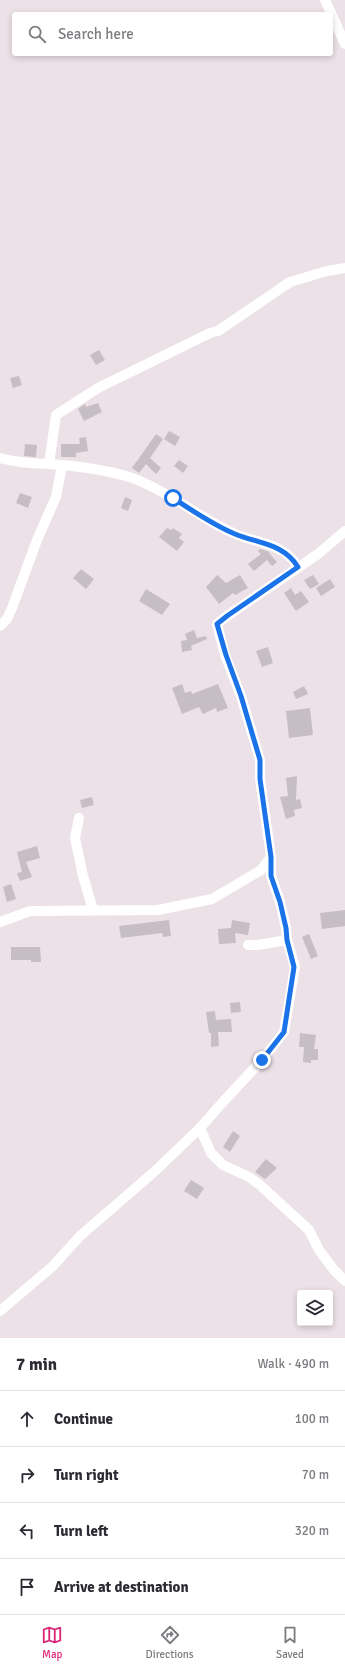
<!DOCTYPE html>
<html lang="en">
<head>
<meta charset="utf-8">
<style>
	:root { --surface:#fff; --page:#f2f2f3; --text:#2b2b33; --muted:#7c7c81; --line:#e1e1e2; --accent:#db2777 }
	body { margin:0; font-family:Signika,sans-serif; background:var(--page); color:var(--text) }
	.controls { position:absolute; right:12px; bottom:12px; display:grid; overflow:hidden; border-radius:4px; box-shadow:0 2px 6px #0003 }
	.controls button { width:36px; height:36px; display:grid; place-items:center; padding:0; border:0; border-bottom:1px solid var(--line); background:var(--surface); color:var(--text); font:20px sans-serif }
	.stop { position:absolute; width:12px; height:12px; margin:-9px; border:3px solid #1a73e8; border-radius:50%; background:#fff }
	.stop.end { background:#1a73e8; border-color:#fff; box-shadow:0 1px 4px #0008 }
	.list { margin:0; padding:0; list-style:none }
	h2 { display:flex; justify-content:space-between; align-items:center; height:52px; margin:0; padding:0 16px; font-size:17px }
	h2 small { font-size:13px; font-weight:400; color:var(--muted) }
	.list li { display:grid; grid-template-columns:26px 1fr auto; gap:12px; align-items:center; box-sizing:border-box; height:56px; padding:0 16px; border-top:1px solid var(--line) }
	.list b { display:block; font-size:15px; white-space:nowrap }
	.list em { font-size:13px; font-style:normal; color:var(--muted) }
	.icon { flex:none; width:22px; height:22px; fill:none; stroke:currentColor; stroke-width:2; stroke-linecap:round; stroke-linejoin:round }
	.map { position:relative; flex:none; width:345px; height:1338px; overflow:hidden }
	.search { position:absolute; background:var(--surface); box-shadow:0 2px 6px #0003; left:12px; right:12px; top:12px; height:44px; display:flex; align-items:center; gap:10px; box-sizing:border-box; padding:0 14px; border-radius:4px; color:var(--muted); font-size:15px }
	.sheet { height:276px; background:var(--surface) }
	nav { display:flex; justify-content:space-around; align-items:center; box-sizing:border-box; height:56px; border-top:1px solid var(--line); background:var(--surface); font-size:11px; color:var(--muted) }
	nav a { display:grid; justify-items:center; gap:2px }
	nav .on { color:var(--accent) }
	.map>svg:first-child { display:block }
	.building { fill:#c7bec4 }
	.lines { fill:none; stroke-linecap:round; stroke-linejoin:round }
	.minor { stroke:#fff; stroke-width:10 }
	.route { stroke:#1a73e8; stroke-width:5 }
</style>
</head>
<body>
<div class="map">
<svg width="345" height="1338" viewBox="0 0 345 1338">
	<rect width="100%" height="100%" fill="#ece1e7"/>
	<g class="building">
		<polygon points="99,350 105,360 96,365 90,355"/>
		<polygon points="19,376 22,385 13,388 10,378"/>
		<polygon points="98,403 102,412 84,421 78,409 85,404 86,407"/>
		<polygon points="169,431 180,437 175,446 164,439"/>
		<polygon points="156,434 163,439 150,458 161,468 156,474 146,464 139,473 132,468"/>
		<polygon points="86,437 88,451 76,453 76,457 61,457 61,444 80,444 79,438"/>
		<polygon points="25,444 37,445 36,457 24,456"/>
		<polygon points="179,460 188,466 183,473 174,466"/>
		<polygon points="20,493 32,497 28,508 16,503"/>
		<polygon points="125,497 132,500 128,511 121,508"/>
		<polygon points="167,528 171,530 173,528 182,534 179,538 184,542 177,551 159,537"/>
		<polygon points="260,549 270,552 269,553 277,562 272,566 267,560 254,571 248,564 261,554 258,551"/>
		<polygon points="81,569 94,579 86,589 73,578"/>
		<polygon points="217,575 226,583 240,575 248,588 235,595 233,593 219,604 206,587"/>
		<polygon points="313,575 319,584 310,589 304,580"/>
		<polygon points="330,579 335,587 321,596 316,588"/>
		<polygon points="291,588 295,595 301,591 309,602 296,611 284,593"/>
		<polygon points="146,589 170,604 162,615 139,601"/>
		<polygon points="194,630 197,638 206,636 207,639 191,646 192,650 182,652 181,641 187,640 185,634"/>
		<polygon points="268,647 273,663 262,667 256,651"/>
		<polygon points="182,684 185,693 191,691 192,694 218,684 228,708 217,712 216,708 203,714 199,707 182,714 172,688"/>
		<polygon points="304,686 308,694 296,699 293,692"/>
		<polygon points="310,708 313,735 289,738 286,711"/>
		<polygon points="297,776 296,800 300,799 302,808 294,810 295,816 286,819 280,797 288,796 286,778"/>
		<polygon points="92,797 94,805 82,808 80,800"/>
		<polygon points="37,846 40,858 26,862 32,877 20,881 17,873 22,872 17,852"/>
		<polygon points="11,884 16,899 7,902 3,887"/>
		<polygon points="345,910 345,926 322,929 320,913"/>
		<polygon points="169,920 171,936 163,937 162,933 121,938 119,926"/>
		<polygon points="232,920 250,923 248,935 235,933 236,943 219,944 218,929 231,928"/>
		<polygon points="309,934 318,956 311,959 302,937"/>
		<polygon points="11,947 40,947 41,962 31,962 31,960 11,960"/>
		<polygon points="240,1002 241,1012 231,1013 230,1003"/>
		<polygon points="215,1011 216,1020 231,1019 232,1032 218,1032 219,1046 211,1047 211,1033 209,1033 206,1012"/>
		<polygon points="300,1033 316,1035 314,1049 318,1049 318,1060 311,1060 311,1063 303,1062 304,1047 299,1047"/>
		<polygon points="233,1131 240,1136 230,1152 223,1147"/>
		<polygon points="266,1159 277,1168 265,1179 255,1172"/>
		<polygon points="191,1180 204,1188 197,1199 184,1191"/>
	</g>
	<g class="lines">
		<g class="minor">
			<polyline points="325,0 345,44"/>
			<path d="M0,458C21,464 42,463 63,465C85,467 105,470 126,476C165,488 196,516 233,533C257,544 283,542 298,567"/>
			<polyline points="49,464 56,415 98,388 210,333 218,331 290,282 327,271 345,268"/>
			<polyline points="0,626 7,619 12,608 37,540 56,497 62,465"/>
			<polyline points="79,818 75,838 83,876 93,910"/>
			<polyline points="0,922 30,911 158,910 212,899 261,870 271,857 260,779 260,760 241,696 225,655 217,624 227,616 318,554 345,531"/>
			<polyline points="248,945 258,945 287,940"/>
			<polyline points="200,1128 211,1153 223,1165 249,1177 260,1185 309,1230 319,1250 334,1270 345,1281"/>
			<polyline points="0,1311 53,1266 80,1236 154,1172 200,1128 222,1103 262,1060 284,1032 295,967 287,940 286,928 280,902 271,876 271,857"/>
		</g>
	</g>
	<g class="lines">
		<path class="route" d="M173,498C193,511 213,525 235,534C259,544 283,543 298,567L227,616L217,624L226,655L241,696L260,760V779L271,857V876L280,902L286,928L287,940L294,967L284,1032L262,1060"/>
	</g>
</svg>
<div class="controls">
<button><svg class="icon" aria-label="layers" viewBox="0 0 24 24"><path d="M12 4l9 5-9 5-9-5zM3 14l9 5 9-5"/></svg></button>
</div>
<div class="stop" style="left:173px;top:498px"></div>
<div class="stop end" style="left:262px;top:1060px"></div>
<div class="search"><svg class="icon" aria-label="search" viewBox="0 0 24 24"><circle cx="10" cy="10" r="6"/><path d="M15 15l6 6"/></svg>Search here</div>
</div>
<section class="sheet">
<h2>7 min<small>Walk · 490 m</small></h2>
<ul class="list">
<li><svg class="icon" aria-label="ahead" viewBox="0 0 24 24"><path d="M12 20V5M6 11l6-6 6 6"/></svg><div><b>Continue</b></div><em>100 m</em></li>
<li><svg class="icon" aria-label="right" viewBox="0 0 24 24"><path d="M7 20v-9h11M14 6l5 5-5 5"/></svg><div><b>Turn right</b></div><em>70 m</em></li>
<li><svg class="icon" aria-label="left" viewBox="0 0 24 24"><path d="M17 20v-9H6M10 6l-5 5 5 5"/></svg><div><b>Turn left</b></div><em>320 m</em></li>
<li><svg class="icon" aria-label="arrive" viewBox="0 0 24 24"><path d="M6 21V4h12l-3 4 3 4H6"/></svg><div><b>Arrive at destination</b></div></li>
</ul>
</section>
<nav>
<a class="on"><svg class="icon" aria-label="map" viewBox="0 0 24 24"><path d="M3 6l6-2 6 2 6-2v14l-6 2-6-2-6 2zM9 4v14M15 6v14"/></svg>Map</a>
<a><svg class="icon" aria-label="directions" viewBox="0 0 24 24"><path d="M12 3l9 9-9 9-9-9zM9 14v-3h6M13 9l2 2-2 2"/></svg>Directions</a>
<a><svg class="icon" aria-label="saved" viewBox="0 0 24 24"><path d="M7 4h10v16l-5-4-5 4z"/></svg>Saved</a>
</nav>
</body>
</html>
